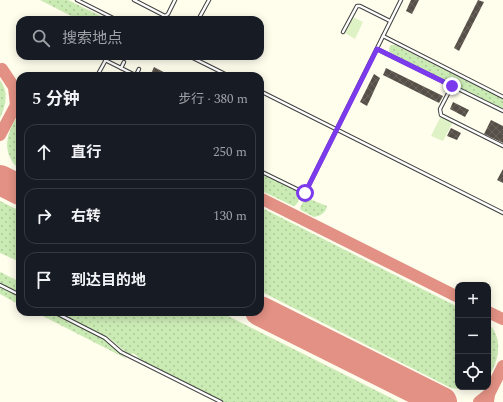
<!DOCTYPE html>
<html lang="zh">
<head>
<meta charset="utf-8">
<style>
	:root { --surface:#171b24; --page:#20242c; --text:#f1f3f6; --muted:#9ea1a6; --line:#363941 }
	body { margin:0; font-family:Spectral,"Noto Sans SC",serif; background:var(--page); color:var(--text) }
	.controls { position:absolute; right:12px; bottom:12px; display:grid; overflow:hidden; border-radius:8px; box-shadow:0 2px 10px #0003 }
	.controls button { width:36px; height:36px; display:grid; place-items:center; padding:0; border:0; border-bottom:1px solid var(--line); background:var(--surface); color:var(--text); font:20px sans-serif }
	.stop { position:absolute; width:12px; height:12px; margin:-9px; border:3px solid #7c3aed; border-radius:50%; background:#fff }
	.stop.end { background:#7c3aed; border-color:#fff; box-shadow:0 1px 4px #0008 }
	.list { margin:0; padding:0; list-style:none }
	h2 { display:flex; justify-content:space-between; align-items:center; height:52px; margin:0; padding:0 16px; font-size:17px }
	h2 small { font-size:13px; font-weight:400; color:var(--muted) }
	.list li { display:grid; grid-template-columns:26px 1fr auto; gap:12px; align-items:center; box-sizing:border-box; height:56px; margin:0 8px 8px; padding:0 8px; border:1px solid var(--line); border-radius:12px }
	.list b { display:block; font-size:15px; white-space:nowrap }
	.list em { font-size:13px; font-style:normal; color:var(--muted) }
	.icon { flex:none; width:22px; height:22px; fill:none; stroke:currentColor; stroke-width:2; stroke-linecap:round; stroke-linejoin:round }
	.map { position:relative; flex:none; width:503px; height:402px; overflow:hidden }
	.search { position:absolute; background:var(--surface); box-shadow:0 2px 10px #0003; left:16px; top:16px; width:248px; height:44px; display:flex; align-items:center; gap:10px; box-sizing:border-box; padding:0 14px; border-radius:12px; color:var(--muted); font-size:15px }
	.panel { position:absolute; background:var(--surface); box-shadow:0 2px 10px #0003; left:16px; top:72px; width:248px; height:244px; border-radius:12px }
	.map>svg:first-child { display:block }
	.grass { fill:url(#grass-dots) }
	.pitch { fill:#def2c6 }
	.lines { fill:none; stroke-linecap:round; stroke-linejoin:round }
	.taxiway { stroke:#e29184; stroke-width:12 }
	.runway { stroke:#e29184; stroke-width:30 }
	.building { fill:url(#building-cross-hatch) }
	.service-casing { stroke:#404040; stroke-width:4.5 }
	.service { stroke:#fff; stroke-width:2.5 }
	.route { stroke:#7c3aed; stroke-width:5 }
</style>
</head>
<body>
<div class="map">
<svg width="503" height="402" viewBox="0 0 503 402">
	<defs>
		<pattern id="grass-dots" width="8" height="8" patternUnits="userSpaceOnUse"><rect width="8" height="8" fill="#cbebb4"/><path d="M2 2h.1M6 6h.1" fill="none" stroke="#adc89a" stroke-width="1.8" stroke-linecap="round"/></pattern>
		<pattern id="building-cross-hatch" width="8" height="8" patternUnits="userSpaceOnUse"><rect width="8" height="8" fill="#564f48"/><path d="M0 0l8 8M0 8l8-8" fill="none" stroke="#69645e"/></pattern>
	</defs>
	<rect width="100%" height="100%" fill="#fffdec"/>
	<g class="grass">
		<polygon points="40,0 68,0 109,20 79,20"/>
		<polygon points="391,45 395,45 503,99 503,109 390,53 389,49"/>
		<path d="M0,80C9,92 6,105 0,118Z"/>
		<path d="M20,113V170C0,153 6,132 20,113Z"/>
		<polygon points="260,173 300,193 301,196 296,205 293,206 260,190"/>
		<path d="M307,198L327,206C326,213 320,216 314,217L301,210L300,208L304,200Z"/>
		<polygon points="0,201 20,211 20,262 0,253"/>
		<polygon points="260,207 458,307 458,387 476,387 466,390 451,388 260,291"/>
		<polygon points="0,272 20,282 20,293 0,283"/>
		<polygon points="0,287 20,297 20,305 0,294"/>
		<polygon points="35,312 50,312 106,340 127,359"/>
		<path d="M57,312H220L399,402H224L139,359C137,354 133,353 128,354L108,337Z"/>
		<path d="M488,323C503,337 500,360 488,377Z"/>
	</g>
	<g class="pitch">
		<polygon points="353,17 363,22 355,39 345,33"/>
		<polygon points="441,116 453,122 443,141 431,136"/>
	</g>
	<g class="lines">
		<g class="taxiway">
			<polyline points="2,69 14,87 16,105 20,101"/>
			<polyline points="0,135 16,105"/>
			<polyline points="0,173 10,185"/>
			<polyline points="260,198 458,297"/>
			<polyline points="488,312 503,319"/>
			<polyline points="489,394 503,366"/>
			<polyline points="479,402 489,394 488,402"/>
		</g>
		<g class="runway">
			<polyline points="0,180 20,190"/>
			<polyline points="260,311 442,402"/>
		</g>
	</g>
	<g class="building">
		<polygon points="411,0 419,0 412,14 406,11"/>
		<polygon points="478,0 484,2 459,51 454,48"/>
		<polygon points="154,67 171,76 150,76"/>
		<polygon points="386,68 443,96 439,103 383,75"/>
		<polygon points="374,74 380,78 367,106 360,102"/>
		<polygon points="453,102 469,110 465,117 450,109"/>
		<polygon points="491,120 503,126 503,143 484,134"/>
		<polygon points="451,128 461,133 457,140 447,136"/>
		<polygon points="503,169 503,183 497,180"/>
	</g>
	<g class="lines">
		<g class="service-casing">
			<g id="service">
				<polyline points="77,0 117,20"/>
				<polyline points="134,0 165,16 168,14 175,0"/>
				<polyline points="198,20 209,0"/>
				<polyline points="343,32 357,6 360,6 390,21"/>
				<polyline points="383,36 503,97"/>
				<polyline points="377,49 503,111"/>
				<polyline points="189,56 229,76"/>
				<polyline points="105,60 137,76"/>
				<polyline points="121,68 124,62"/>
				<polyline points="136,75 139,69"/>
				<polyline points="97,76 108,56"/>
				<polyline points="452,86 440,109 441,115 503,146"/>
				<polyline points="260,91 503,213"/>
				<polyline points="260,171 305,193 401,0"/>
				<polyline points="0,285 20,295"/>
				<polyline points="54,312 105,338 121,352 221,402"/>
			</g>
		</g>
		<use href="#service" class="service"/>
	</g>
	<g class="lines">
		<polyline class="route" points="305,193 377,49 452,86"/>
	</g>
</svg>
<div class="controls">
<button>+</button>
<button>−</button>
<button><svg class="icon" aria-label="locate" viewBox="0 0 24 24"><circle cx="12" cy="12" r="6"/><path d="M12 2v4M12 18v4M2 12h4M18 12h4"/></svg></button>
</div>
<div class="stop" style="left:305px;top:193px"></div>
<div class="stop end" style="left:452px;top:86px"></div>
<div class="search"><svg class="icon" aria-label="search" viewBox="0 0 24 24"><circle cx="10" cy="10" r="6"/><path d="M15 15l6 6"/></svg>搜索地点</div>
<section class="panel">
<h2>5 分钟<small>步行 · 380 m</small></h2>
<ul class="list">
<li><svg class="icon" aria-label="ahead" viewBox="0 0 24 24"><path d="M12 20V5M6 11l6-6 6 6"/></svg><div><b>直行</b></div><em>250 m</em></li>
<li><svg class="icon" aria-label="right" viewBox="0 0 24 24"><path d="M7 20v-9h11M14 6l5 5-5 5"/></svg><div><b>右转</b></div><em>130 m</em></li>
<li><svg class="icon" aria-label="arrive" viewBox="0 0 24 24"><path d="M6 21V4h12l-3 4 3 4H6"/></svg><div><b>到达目的地</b></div></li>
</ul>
</section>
</div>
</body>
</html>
